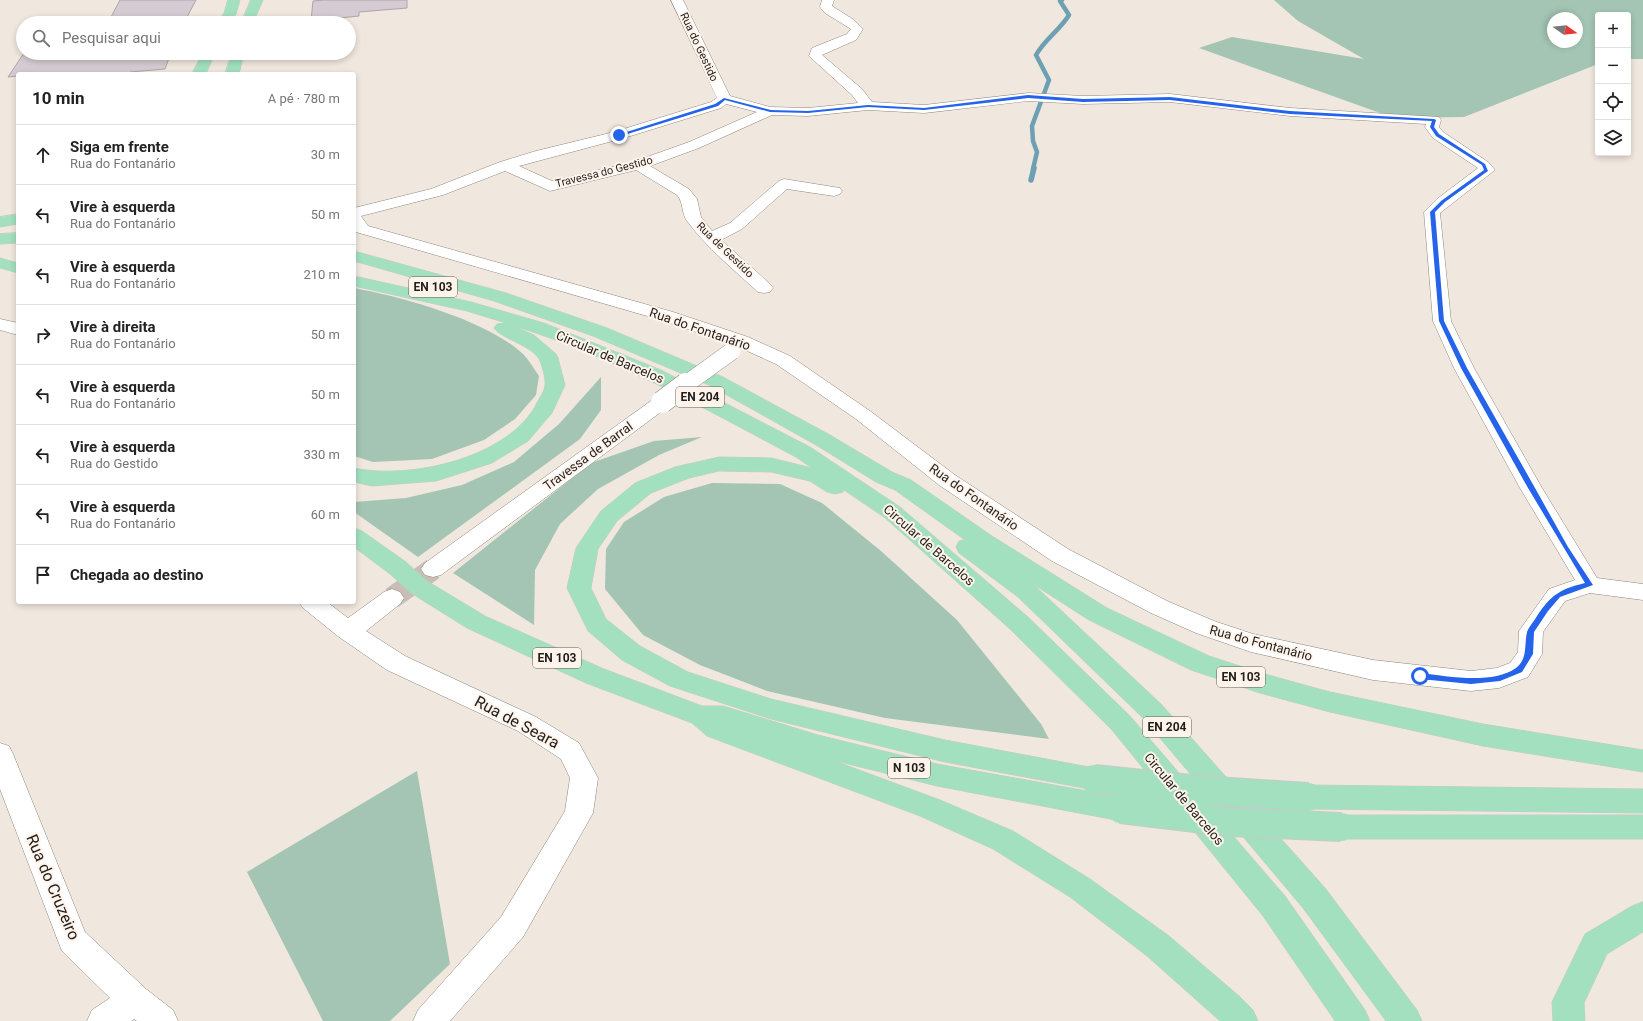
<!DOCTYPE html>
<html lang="pt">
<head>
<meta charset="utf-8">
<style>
	:root { --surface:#fff; --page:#f6f6f6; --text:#222; --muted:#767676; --line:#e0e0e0 }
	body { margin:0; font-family:Roboto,sans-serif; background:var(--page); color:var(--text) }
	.controls { position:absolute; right:12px; top:12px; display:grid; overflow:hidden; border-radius:4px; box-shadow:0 2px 6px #0003 }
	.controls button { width:36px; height:36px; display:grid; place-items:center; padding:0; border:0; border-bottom:1px solid var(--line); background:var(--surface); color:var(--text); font:20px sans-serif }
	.compass { position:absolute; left:1547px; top:12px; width:36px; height:36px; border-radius:50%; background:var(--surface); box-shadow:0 2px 6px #0003; rotate:105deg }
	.stop { position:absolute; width:12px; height:12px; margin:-9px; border:3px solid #2563eb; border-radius:50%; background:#fff }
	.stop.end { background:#2563eb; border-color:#fff; box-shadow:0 1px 4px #0008 }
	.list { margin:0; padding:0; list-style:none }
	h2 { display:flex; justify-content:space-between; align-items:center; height:52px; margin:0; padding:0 16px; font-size:17px }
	h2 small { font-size:13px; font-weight:400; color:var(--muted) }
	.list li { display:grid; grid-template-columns:26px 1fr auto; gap:12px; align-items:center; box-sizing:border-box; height:60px; padding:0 16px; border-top:1px solid var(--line) }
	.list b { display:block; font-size:15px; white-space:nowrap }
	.list p { margin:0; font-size:13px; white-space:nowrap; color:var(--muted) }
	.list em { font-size:13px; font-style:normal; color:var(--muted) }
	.icon { flex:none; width:22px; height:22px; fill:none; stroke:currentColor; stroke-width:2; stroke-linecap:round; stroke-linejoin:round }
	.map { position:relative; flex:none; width:1643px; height:1021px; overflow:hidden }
	.search { position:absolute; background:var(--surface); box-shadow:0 2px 6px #0003; left:16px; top:16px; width:340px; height:44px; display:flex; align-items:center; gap:10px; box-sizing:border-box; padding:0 14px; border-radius:22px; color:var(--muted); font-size:15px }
	.panel { position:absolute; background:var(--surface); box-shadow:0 2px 6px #0003; left:16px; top:72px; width:340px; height:532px; border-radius:4px }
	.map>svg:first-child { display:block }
	.green { fill:#a4c5b3; fill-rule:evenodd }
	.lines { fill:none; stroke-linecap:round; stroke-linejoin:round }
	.stream-far1 { stroke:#6da0b3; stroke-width:4.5 }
	.stream { stroke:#6da0b3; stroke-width:5.5 }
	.building { fill:#d5cbd2; stroke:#afa4ab }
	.minor-tunnel { stroke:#c7bfb7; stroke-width:22; stroke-dasharray:22 11; stroke-linecap:butt }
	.minor-casing { stroke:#8f867f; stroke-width:1 }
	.major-casing { stroke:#cac9c9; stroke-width:1 }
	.minor { fill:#fff; fill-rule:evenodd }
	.major { fill:#a2e0bf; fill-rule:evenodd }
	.minor-bridge-far1-casing { stroke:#8f867f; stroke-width:18; stroke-linecap:butt }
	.minor-bridge-casing { stroke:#8f867f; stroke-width:23; stroke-linecap:butt }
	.major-bridge-casing { stroke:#cac9c9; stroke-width:30; stroke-linecap:butt }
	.minor-bridge-far1 { stroke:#fff; stroke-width:17 }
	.minor-bridge { stroke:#fff; stroke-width:22 }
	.major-bridge { stroke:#a2e0bf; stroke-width:28 }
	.route { fill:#2563eb }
	.labels { text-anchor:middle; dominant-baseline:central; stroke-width:4; stroke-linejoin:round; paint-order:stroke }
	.far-street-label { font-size:11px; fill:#231f1c; stroke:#fef4ec }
	.shield { fill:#fef4ec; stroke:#655f5a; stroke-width:1 }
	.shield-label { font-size:12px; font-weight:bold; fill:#231f1c }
	.street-label { font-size:13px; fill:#231f1c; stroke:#fef4ec }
	.near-street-label { font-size:16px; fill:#231f1c; stroke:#fef4ec }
</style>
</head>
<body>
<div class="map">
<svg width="1643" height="1021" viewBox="0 0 1643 1021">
	<rect width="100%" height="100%" fill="#f0e7de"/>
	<g class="green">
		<path d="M1274,0H1643V59H1628V15H1598V64L1464,117L1394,118L1199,48L1232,37L1364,59L1298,21ZM1553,18H1577V42H1553Z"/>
		<path d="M354,288C403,297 486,320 523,354C529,360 534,369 539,376L536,395L515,419L484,440L432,459L373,462L354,456Z"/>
		<polygon points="601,377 601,410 580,439 418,557 354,512 354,502 406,498 462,485 514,462 559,424"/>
		<polygon points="702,437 659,455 598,489 560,524 535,570 534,625 453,573 591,463 654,441"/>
		<polygon points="712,483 780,484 822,503 881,551 957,620 1041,724 1049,739 885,718 767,691 700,665 643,635 605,589 606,549 624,522 664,497"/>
		<polygon points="417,771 450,964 390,1021 323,1021 247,872"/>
	</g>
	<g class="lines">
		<path class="stream-far1" d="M1033,169L1037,152L1033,141L1032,126L1049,80L1036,55C1045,39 1060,30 1069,15L1060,1L1062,0"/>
		<polyline class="stream" points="1031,180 1034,168"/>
	</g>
	<g class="building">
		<polygon points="120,0 196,0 185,21 93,23 111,17"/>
		<polygon points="324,0 407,0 407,8 359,12 359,16 311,21 313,1"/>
		<polygon points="24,53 171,53 165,69 130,72 130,74 18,74 18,76 8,77"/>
	</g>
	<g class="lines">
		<polyline class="minor-tunnel" points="392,598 433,569"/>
		<g class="minor-casing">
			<g id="minor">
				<path d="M671,0H683L730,96L770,107L808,108L858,103L852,95L809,56L812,48L847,34L851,29L825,13L820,7L822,0H834L832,6L854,20L863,29L856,40L822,55L862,89L872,102L924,105L1028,93L1083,96L1170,94L1290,108L1439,117L1441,120L1439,127L1443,132L1488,162L1495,170L1440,213L1451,321L1474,368L1542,488L1597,578L1643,584V600L1590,593L1565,601L1543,632L1542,654L1528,677L1499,688L1471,691L1373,680L1251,652L1196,633L1151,613L1052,561L939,485L856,419L776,364L734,345L661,320L356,232L354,229V208L431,189L500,162L536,151L614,132L711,102L717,98ZM1028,101L1083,104L1170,102L1290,116L1426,124L1425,127L1433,138L1478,168L1437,199L1424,212L1433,321L1454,368L1520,488L1575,580L1549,589L1519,631L1518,652L1510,663L1497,668L1471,671L1373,660L1253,634L1214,621L1167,601L1068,549L955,475L870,411L790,356L748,337L673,312L368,226L361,216L443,195L505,171L550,191L636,170L677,195C684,203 681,213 687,221C707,248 733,269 758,292L764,293L770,292L773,288L770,284L721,240L742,229L787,189L834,196L840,194L842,191L840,188L784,179L779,181L730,223L712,231L701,217L697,199L689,189L650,166L699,148L772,115L808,116L868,110L924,113ZM726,104L757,112L689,142L633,162L552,181L519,166L624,138L721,108Z"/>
				<polygon points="0,319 18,323 18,335 0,330"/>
				<polygon points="662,396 669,398 672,402 669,406 441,575 433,577 425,575 421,569 425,563 655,398"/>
				<polygon points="392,589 400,592 404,598 400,604 366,631 405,656 536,717 579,743 598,778 593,813 523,937 450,1021 413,1021 418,1010 501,917 565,811 570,778 561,759 518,731 387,670 339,637 303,608 299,602 327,602 348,618 384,592"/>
				<polygon points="0,743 9,746 13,754 85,932 146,989 173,1010 178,1021 137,1021 134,1019 131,1021 87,1021 92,1010 110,998 62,951 58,941 0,789"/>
			</g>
		</g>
		<g class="major-casing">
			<g id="major">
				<polygon points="228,0 240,0 236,14 229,23 217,23 224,13"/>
				<polygon points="251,0 263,0 253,23 241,23"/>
				<polygon points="203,53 215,53 206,74 192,74"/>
				<polygon points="232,53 244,53 239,74 225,74"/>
				<polygon points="18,214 18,224 0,227 0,217"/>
				<polygon points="18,233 18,243 0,244 0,234"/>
				<polygon points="354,251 506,293 607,328 723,377 830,435 892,472 911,480 992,536 1107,608 1209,656 1261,673 1330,692 1483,724 1643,750 1643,772 1483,746 1330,712 1260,693 1191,670 1089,620 1033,584 1162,705 1325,888 1417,1010 1422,1021 1386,1021 1303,908 1144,719 1018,597 959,553 956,547 959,541 965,540 895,490 876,482 816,445 709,385 593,336 494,301 354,261"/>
				<polygon points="0,258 18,263 18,273 0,268"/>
				<path d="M354,276L471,302L544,323L661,370L810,447L900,507L1028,617L1130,716L1285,896L1365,1010L1370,1021H1335L1263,916L1112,730L1010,629L884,517L844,490L843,492L835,494L827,492L810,481L771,472L719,471L689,478L651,493L617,521L598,549L591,588L606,619L640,646L688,672L771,699L945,740L1094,768L1104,771L1108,779L1104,787L1094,790L945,762L771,719L670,686L622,660L588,631L567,588L576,548L601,511L635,483L675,467L719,457L771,458L812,468L796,457C703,408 611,355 511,325L534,335L556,354L558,358L565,385L552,413L528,441L492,463L436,481L372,486L354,482V468C410,480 511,458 538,401C540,397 545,390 545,385C546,379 542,366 540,361C533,345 501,339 494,328L497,324L506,323L467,311L354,286Z"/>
				<polygon points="354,528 362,531 406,562 427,581 485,616 604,669 702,706 723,706 818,735 937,764 1121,797 1131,801 1135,809 1131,817 1121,821 937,786 832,760 940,800 1013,831 1090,879 1169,936 1239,996 1253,1010 1258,1021 1220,1021 1147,956 1070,897 993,849 920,816 707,736 692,723 586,683 467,628 411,593 390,574 354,547"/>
				<polygon points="1308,785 1643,789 1643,813 1308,809 1298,805 1294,797 1298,789"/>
				<polygon points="1341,815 1643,815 1643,839 1341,839 1331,836 1327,827 1331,818"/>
				<polygon points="1643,902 1643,932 1607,954 1584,1003 1585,1021 1553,1021 1552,1002 1585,934 1632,906"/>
			</g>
		</g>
		<use href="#minor" class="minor"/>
		<use href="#major" class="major"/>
		<g class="minor-bridge-far1-casing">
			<polyline id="minor-bridge-far1" points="685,385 732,351"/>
		</g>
		<g class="minor-bridge-casing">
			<polyline id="minor-bridge" points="662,402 686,384"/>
		</g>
		<g class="major-bridge-casing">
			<g id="major-bridge">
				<polyline points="1094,779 1200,790 1308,797"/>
				<polyline points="1121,809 1229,822 1341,827"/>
			</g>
		</g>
		<use href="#minor-bridge-far1" class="minor-bridge-far1"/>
		<use href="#minor-bridge" class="minor-bridge"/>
		<use href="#major-bridge" class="major-bridge"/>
	</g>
	<path class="route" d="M1028,95L1083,99L1170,97L1290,111L1434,119L1436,120L1434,127L1439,134L1485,164L1488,171L1445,202L1435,212L1444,321L1467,368L1535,488L1568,547L1593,585L1560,597L1548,611L1534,632L1533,654L1522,672L1500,681L1471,684L1420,679L1416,676L1420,673C1447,676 1492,685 1516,668C1528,659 1524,645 1527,632C1529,627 1534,621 1537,616C1551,595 1560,589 1585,583L1528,488L1461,368L1439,321L1430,212L1441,201L1484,170L1482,165L1436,136L1430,127L1432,121L1290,114L1170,100L1083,102L1028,98L924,110L868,107L808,113L770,112L725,100L718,106L621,136L617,135L715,104L724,98L771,110L808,111L868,105L924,108Z"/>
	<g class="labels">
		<g class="far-street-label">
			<text transform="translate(699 47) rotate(65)">Rua do Gestido</text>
			<text transform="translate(604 172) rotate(-14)">Travessa do Gestido</text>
			<text transform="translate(725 250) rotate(44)">Rua de Gestido</text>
		</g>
		<g class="shield">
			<rect x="409" y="277" width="48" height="20" rx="3"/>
			<rect x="676" y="387" width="48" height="20" rx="3"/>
			<rect x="533" y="648" width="48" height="20" rx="3"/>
			<rect x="1217" y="667" width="48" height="20" rx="3"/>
			<rect x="1143" y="717" width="48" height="20" rx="3"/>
			<rect x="888" y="758" width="42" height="20" rx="3"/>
		</g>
		<g class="shield-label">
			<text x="433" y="287">EN 103</text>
			<text x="700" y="397">EN 204</text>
			<text x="557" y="658">EN 103</text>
			<text x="1241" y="677">EN 103</text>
			<text x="1167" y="727">EN 204</text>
			<text x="909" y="768">N 103</text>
		</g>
		<g class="street-label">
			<text transform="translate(700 329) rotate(19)">Rua do Fontanário</text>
			<text transform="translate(610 357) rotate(23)">Circular de Barcelos</text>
			<text transform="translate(588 456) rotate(-36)">Travessa de Barral</text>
			<text transform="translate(974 497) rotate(35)">Rua do Fontanário</text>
			<text transform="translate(929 545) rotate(41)">Circular de Barcelos</text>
			<text transform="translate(1261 643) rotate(15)">Rua do Fontanário</text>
			<text transform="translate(1184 799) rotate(50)">Circular de Barcelos</text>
		</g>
		<g class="near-street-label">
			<text transform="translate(517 722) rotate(28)">Rua de Seara</text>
			<text transform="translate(53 887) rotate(67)">Rua do Cruzeiro</text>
		</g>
	</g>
</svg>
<div class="controls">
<button>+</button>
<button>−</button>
<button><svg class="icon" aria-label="locate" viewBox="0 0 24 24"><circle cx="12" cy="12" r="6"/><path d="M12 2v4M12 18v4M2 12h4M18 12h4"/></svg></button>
<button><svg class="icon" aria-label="layers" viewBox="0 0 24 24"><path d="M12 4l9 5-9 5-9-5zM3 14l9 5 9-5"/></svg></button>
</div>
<svg class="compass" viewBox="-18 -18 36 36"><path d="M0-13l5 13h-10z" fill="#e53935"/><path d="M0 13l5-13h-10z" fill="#767676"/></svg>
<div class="stop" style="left:1420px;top:676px"></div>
<div class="stop end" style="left:619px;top:135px"></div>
<div class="search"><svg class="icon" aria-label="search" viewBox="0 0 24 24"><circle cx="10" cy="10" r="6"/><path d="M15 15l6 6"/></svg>Pesquisar aqui</div>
<section class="panel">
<h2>10 min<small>A pé · 780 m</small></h2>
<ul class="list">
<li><svg class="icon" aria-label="ahead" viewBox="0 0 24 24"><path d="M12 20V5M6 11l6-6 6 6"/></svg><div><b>Siga em frente</b><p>Rua do Fontanário</p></div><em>30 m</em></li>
<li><svg class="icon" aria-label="left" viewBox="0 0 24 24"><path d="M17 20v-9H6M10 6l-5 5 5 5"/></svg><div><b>Vire à esquerda</b><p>Rua do Fontanário</p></div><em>50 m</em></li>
<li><svg class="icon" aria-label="left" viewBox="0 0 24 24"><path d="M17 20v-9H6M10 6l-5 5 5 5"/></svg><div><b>Vire à esquerda</b><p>Rua do Fontanário</p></div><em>210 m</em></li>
<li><svg class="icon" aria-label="right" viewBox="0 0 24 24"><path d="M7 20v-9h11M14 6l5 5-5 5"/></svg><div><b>Vire à direita</b><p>Rua do Fontanário</p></div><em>50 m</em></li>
<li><svg class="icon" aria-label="left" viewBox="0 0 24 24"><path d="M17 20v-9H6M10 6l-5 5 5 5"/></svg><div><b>Vire à esquerda</b><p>Rua do Fontanário</p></div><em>50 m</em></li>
<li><svg class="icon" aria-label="left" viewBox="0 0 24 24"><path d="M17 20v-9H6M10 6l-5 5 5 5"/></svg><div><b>Vire à esquerda</b><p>Rua do Gestido</p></div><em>330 m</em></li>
<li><svg class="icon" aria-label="left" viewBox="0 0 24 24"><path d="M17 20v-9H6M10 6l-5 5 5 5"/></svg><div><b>Vire à esquerda</b><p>Rua do Fontanário</p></div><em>60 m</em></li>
<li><svg class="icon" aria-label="arrive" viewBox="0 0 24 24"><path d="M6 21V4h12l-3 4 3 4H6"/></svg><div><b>Chegada ao destino</b></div></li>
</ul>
</section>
</div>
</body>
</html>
